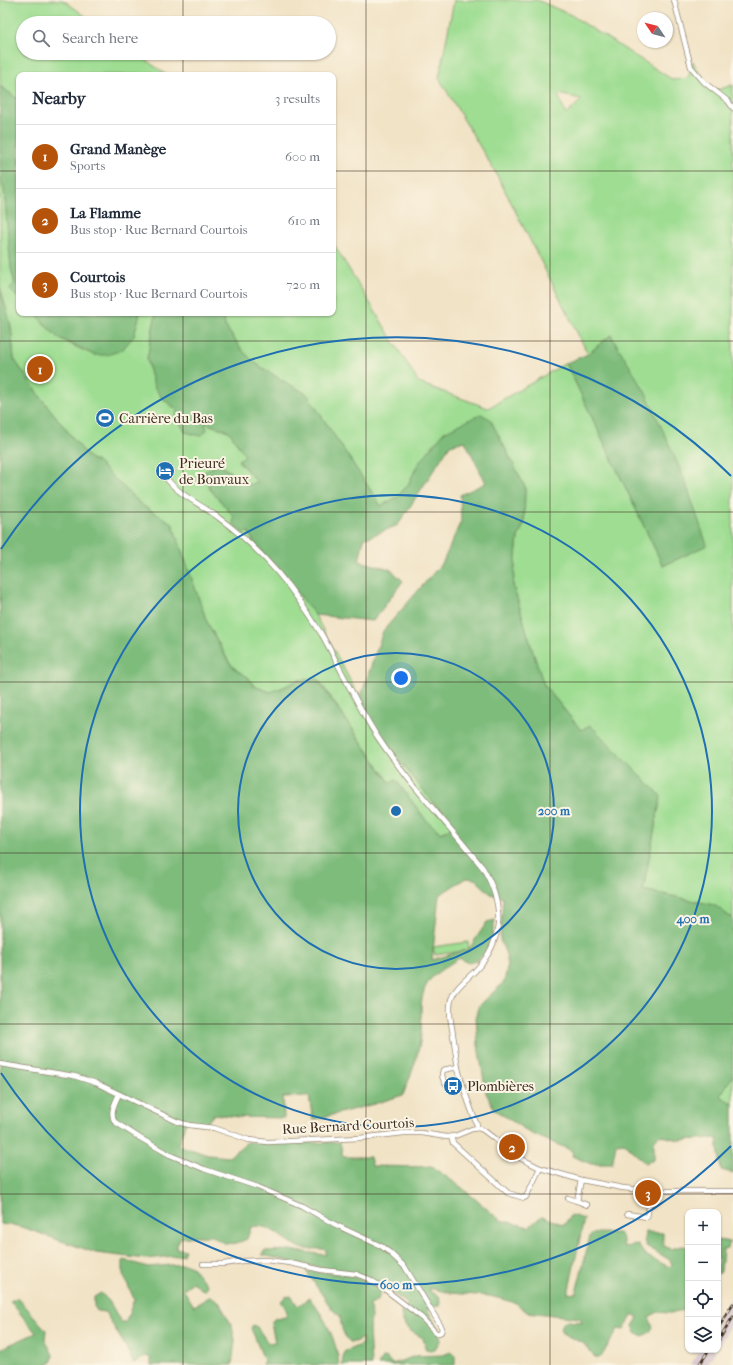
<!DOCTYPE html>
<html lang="en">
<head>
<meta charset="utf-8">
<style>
	:root { --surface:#fff; --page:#f2f2f3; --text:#1f2937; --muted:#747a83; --line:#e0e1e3; --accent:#b45309 }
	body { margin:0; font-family:"IM FELL French Canon",serif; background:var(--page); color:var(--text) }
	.controls { position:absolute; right:12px; bottom:12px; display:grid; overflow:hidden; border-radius:8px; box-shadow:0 1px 3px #0004 }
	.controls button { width:36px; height:36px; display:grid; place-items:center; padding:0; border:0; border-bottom:1px solid var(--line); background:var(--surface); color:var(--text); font:20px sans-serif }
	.compass { position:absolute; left:637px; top:12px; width:36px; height:36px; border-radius:50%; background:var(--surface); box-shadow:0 1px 3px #0004; rotate:305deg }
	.you { position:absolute; left:401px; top:678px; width:14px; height:14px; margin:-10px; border:3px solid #fff; border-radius:50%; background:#1a73e8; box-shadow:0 0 0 6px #1a73e833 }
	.badge { display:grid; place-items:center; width:26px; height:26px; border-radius:50%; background:var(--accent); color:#fff; font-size:13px; font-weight:700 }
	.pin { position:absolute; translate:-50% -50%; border:2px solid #fff; box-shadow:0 1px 4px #0006 }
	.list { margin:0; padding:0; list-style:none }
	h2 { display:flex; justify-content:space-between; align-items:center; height:52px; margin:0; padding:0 16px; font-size:17px }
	h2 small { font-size:13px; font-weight:400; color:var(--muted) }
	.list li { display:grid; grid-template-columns:26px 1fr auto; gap:12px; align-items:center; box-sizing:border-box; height:64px; padding:0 16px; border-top:1px solid var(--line) }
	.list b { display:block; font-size:15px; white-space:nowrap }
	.list p { margin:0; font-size:13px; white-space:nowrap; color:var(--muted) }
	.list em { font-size:13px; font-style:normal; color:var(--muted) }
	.icon { flex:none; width:22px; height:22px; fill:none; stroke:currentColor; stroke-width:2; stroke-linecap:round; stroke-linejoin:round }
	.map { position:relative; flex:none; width:733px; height:1365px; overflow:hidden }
	.search { position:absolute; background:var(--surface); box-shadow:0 1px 3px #0004; left:16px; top:16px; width:320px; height:44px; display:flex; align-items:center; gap:10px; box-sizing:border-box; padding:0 14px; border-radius:22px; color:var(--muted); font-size:15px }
	.panel { position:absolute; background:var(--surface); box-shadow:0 1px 3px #0004; left:16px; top:72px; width:320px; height:244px; border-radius:8px }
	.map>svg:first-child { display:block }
	.industrial { fill:#d1bdca }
	.green { fill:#9edd92; stroke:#6c8458; fill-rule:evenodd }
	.forest { fill:#7ebc7c; stroke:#5c734d }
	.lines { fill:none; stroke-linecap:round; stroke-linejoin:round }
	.street-casing { stroke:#968672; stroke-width:6 }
	.street { stroke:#fff; stroke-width:4.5 }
	.rail-casing { stroke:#3b2a1e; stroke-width:3 }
	.rail { stroke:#fcf5e5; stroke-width:1.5; stroke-dasharray:4.5; stroke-linecap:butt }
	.grid { fill:none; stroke:#3b2a1e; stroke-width:1; stroke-opacity:0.55 }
	.ring { fill:none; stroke:#1f6fb2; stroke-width:2 }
	.labels { text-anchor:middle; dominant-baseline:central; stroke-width:4; stroke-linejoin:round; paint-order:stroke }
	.poi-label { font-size:14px; fill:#3b2a1e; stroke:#fcf5e5; text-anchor:start }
	.street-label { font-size:14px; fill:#3b2a1e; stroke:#fcf5e5 }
	.centre { fill:#1f6fb2; stroke:#fcf5e5; stroke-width:2 }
	.ring-label { font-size:12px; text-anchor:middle; font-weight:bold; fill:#1f6fb2; stroke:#fcf5e5; stroke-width:4; stroke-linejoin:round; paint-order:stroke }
</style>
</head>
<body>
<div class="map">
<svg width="733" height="1365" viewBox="0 0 733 1365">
	<rect width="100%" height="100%" fill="#fcf5e5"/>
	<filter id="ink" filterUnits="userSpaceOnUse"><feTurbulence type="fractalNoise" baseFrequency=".025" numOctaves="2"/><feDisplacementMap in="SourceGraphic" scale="8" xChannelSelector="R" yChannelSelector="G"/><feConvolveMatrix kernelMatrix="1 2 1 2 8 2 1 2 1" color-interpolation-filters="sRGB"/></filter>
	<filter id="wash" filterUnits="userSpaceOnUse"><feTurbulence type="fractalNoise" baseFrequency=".012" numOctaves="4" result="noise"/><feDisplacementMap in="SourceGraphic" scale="16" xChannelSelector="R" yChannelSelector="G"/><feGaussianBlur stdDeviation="0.9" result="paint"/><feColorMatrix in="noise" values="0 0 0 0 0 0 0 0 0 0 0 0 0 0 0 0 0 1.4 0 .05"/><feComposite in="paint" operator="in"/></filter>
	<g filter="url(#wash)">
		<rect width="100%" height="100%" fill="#f1e3c6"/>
		<g class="industrial">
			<polygon points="733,1296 733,1322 718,1347 718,1320"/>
			<polygon points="700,1350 716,1350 707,1365 691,1365"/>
		</g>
		<g class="green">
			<polygon points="0,0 63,0 95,23 23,23 23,53 136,53 167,75 19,75 19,100 0,86"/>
			<path d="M454,0H537L571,15L673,80L688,78L693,62L711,92L733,85V919L714,905L643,890L661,796L581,730L544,685L532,649L513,585L518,537L524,524L525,487L490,419L418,464L408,485L397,497L381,506L307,395L283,381L255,363L242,350L225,326L223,313H333V243L419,383L488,408L566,363L663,566L706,545L611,335L588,354L498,177L439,78ZM558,94L581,99H582L566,115Z"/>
			<path d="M0,179L4,189L11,268L17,296H19V313H36C51,337 69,344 94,355L134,336L140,313H156L147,359L154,386L162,398L177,410L204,423L229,431L246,457L238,461L258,482L249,485L229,471L218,464L210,489L248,532L254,542L295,589L315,615L360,699L372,725L387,745L453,827L441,833L425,819L396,780L391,784L318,679L298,680L284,687L270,692L254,686L248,677L236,670L228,660L207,622L172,523L143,506L97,462L88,457L38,394L14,359L11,327L0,286Z"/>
			<polygon points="468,942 469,950 435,955 433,947"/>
			<polygon points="733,1075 733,1104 719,1096"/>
		</g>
		<g class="forest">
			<polygon points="0,86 19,100 19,296 17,297 9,289 15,283 11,268 4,189 0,179"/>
			<path d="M0,286L11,327L14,359L38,394L88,457L97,462L143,506L172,523L207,622L228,661L236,670L248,677L254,686L270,692L284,687L298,680L317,679L390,783L396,780L425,819L441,833L453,827L387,745L372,725L360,699L383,631L443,562L461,521L460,495L486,483L465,441L450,445L398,525L364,539L359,561L390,569L403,581L373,621L315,615L295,589L254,542L249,532L243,533L233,524L234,517L210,489L203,473L218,464L248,485L257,482L238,460L245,456L229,431L205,423L207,430L201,436L185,432L176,416L177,410L162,398L154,386L147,359L156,313H223L225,326L242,350L255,363L283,381L307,394L381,506L397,497L408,485L418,464L444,432L481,414L490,419L525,487L524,524L518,537L513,585L532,649L544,685L581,730L590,725L661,796L643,890L714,905L733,919V1075L720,1096L733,1104V1173L721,1170L717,1138L679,1140L659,1135L654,1141V1160L645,1163L624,1143L616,1144L612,1164H591L572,1156L573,1151L532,1134L495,1110L486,1093L478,1045L476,1016L478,1007L504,982L507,969L506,954L500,940L503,898L491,894L475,879L466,878L439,895L432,960L469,949L487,922L495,920C491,939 491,957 469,963L459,958C432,976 421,980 421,1014C421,1023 422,1033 420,1042C417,1060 410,1077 403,1095L374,1104L313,1120L309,1096L283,1097L284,1118L239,1117L214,1114L206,1124L186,1122L178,1145L208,1155L229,1157L247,1142L269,1144L340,1142L343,1157H370L372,1166L432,1167L461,1187L500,1220L529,1227L542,1216L564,1225L571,1215L584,1219L568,1294L576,1293L590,1236L595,1233H619L622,1236L624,1247L638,1245L645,1255L669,1267L672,1264L670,1260L646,1246L644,1240L645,1232L663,1233V1245L670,1249L682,1246L688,1247V1252L685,1255L688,1258V1309L670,1313L658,1312L649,1317L653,1327L649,1333L642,1336L636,1332L633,1326L638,1318L633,1314L624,1330L618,1329L601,1357H595L584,1344L562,1333L560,1328L565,1321L582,1322L580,1318L527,1312L516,1303L490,1296L451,1293L429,1288L430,1292L439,1296L440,1302L439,1306L427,1308L438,1329L441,1339L435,1349L430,1350L426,1349L423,1338C408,1329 404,1330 401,1312L408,1304L381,1285L346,1271L311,1266L262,1255L264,1251L290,1250L326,1255V1250C318,1247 309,1251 302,1248C285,1242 270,1222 251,1227L247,1239C234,1245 224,1246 213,1236H196L180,1238L176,1248L185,1250L183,1255L146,1259L96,1253L19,1226L0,1224Z"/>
			<polygon points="36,313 140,313 134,336 122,350 107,355 94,355 57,337 40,319"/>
			<polygon points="611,335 647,395 684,478 707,545 663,566 566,363 588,354"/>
			<polygon points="718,1240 730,1242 728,1248 723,1249 721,1272 718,1274"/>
			<polygon points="123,1260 148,1267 184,1264 192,1267 207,1285 206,1290 201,1289 193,1282 183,1289 194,1306 211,1296 219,1302 232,1326 235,1340 232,1365 151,1365 151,1359 147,1356 133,1363 127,1349 105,1312 97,1311 94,1306 94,1297 101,1293 109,1301 121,1322 126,1322 134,1299 123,1274"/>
			<path d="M306,1271L345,1274L364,1280L381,1290L378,1300L370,1304L371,1319L369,1329L371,1365H342L344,1352L362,1344V1338L355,1342H350C342,1334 341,1326 340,1316L332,1309Z"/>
			<path d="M291,1296L298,1306L309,1298C325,1316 337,1341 339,1365H262L264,1360L251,1328L253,1325L257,1327L268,1343L275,1342L271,1323L274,1319L286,1317L287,1311L281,1301L285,1297Z"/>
			<polygon points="18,1298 46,1330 45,1339 53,1355 52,1362 47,1365 0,1365 0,1349 36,1333 10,1301"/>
			<polygon points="451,1352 455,1355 455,1365 378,1365 382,1358 386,1357 392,1364 416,1356 443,1355"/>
		</g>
	</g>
	<g filter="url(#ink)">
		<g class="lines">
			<g class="street-casing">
				<g id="street">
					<polyline points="674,0 691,67 705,83 728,101 733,108"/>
					<path d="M166,478C180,496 201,504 219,518C241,534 260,552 278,573C294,592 309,614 322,635C341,668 356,704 377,736C408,783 448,824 483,868C504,904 505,940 475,971C464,982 450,991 450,1007C449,1016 452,1026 453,1035C455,1046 456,1057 458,1068C463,1089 471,1109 478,1128"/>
					<polyline points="0,1064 74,1076 96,1083 178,1122 189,1125 214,1128 249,1140 268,1142 360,1138 404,1133 421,1133 447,1137 455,1136 472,1129 478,1128 483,1130 520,1158 540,1168 581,1180 623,1188 652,1191 733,1191"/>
					<path d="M458,1067L443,1070C441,1075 442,1079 446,1084L462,1083"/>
					<path d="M119,1094C115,1103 109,1113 115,1122L140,1138L170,1155L204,1169L258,1187L302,1206L336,1225L381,1246L389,1252L405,1267L442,1328L441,1332L439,1333H436L421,1317L382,1287L369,1279L356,1274L322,1270L290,1263L266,1260L242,1261L224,1264H203"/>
					<polyline points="451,1137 453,1143 508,1193 524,1198 526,1197 540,1168"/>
					<polyline points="568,1198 577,1201 581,1180"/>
					<polyline points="577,1201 587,1205"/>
					<polyline points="627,1214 647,1217 652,1191"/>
				</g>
			</g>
			<use href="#street" class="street"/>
			<g class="rail-casing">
				<g id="rail">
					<polyline points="718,1328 733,1304"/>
					<polyline points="718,1341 733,1317"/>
					<polyline points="699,1365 709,1350"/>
				</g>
			</g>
			<use href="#rail" class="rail"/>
		</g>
	</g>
	<path class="grid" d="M183,0V23M366,0V1365M550,0V1365M183,53V75M0,171H19M333,171H733M183,313V1365M0,341H733M0,512H733M0,682H733M0,853H733M0,1024H733M0,1194H733"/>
	<g class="ring">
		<circle cx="396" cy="811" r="158"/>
		<circle cx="396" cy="811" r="316"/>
		<path d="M731 1146A474 474 0 0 1 1 1073M1 549A474 474 0 0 1 731 476"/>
	</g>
	<defs>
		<g id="stadium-disc" transform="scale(1)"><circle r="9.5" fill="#1f6fb2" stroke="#fcf5e5"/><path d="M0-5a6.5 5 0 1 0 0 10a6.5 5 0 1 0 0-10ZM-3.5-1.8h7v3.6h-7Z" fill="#fff"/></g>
		<g id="hotel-disc" transform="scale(1)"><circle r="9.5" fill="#1f6fb2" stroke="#fcf5e5"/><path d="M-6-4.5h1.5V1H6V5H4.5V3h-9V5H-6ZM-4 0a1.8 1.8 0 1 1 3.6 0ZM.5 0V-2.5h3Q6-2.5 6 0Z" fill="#fff"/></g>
		<g id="bus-disc" transform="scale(1)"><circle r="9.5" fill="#1f6fb2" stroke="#fcf5e5"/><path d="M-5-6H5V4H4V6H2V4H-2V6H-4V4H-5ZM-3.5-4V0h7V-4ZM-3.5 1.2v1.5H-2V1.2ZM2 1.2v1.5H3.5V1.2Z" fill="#fff"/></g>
	</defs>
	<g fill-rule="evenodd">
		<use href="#stadium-disc" x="105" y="418"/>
		<use href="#hotel-disc" x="165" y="471"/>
		<use href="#bus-disc" x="453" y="1086"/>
	</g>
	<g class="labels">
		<g class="poi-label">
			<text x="119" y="418">Carrière du Bas</text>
			<text x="179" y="463">Prieuré<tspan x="179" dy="16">de Bonvaux</tspan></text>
			<text x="467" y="1086">Plombières</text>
		</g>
		<g class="street-label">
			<text transform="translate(348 1126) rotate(-3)">Rue Bernard Courtois</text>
		</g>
	</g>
	<circle cx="396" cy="811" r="6" class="centre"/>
	<g class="ring-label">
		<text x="554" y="815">200 m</text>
		<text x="693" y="923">400 m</text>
		<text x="396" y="1289">600 m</text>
	</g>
</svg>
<div class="controls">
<button>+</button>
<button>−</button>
<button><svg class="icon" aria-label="locate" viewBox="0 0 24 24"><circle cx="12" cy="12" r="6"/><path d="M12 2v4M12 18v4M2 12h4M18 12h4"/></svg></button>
<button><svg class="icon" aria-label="layers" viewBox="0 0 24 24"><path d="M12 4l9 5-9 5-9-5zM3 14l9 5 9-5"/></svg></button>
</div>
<svg class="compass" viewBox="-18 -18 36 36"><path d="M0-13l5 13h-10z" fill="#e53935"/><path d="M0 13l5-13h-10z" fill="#747a83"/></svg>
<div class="you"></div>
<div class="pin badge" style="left:40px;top:369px">1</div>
<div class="pin badge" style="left:512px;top:1147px">2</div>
<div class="pin badge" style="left:648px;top:1193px">3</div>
<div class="search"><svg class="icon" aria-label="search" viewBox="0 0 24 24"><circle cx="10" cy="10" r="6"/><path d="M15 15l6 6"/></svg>Search here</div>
<section class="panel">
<h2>Nearby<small>3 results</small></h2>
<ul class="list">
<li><span class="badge">1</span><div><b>Grand Manège</b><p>Sports</p></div><em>600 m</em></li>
<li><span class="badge">2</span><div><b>La Flamme</b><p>Bus stop · Rue Bernard Courtois</p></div><em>610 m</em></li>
<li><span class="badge">3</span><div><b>Courtois</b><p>Bus stop · Rue Bernard Courtois</p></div><em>720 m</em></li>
</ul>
</section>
</div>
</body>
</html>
